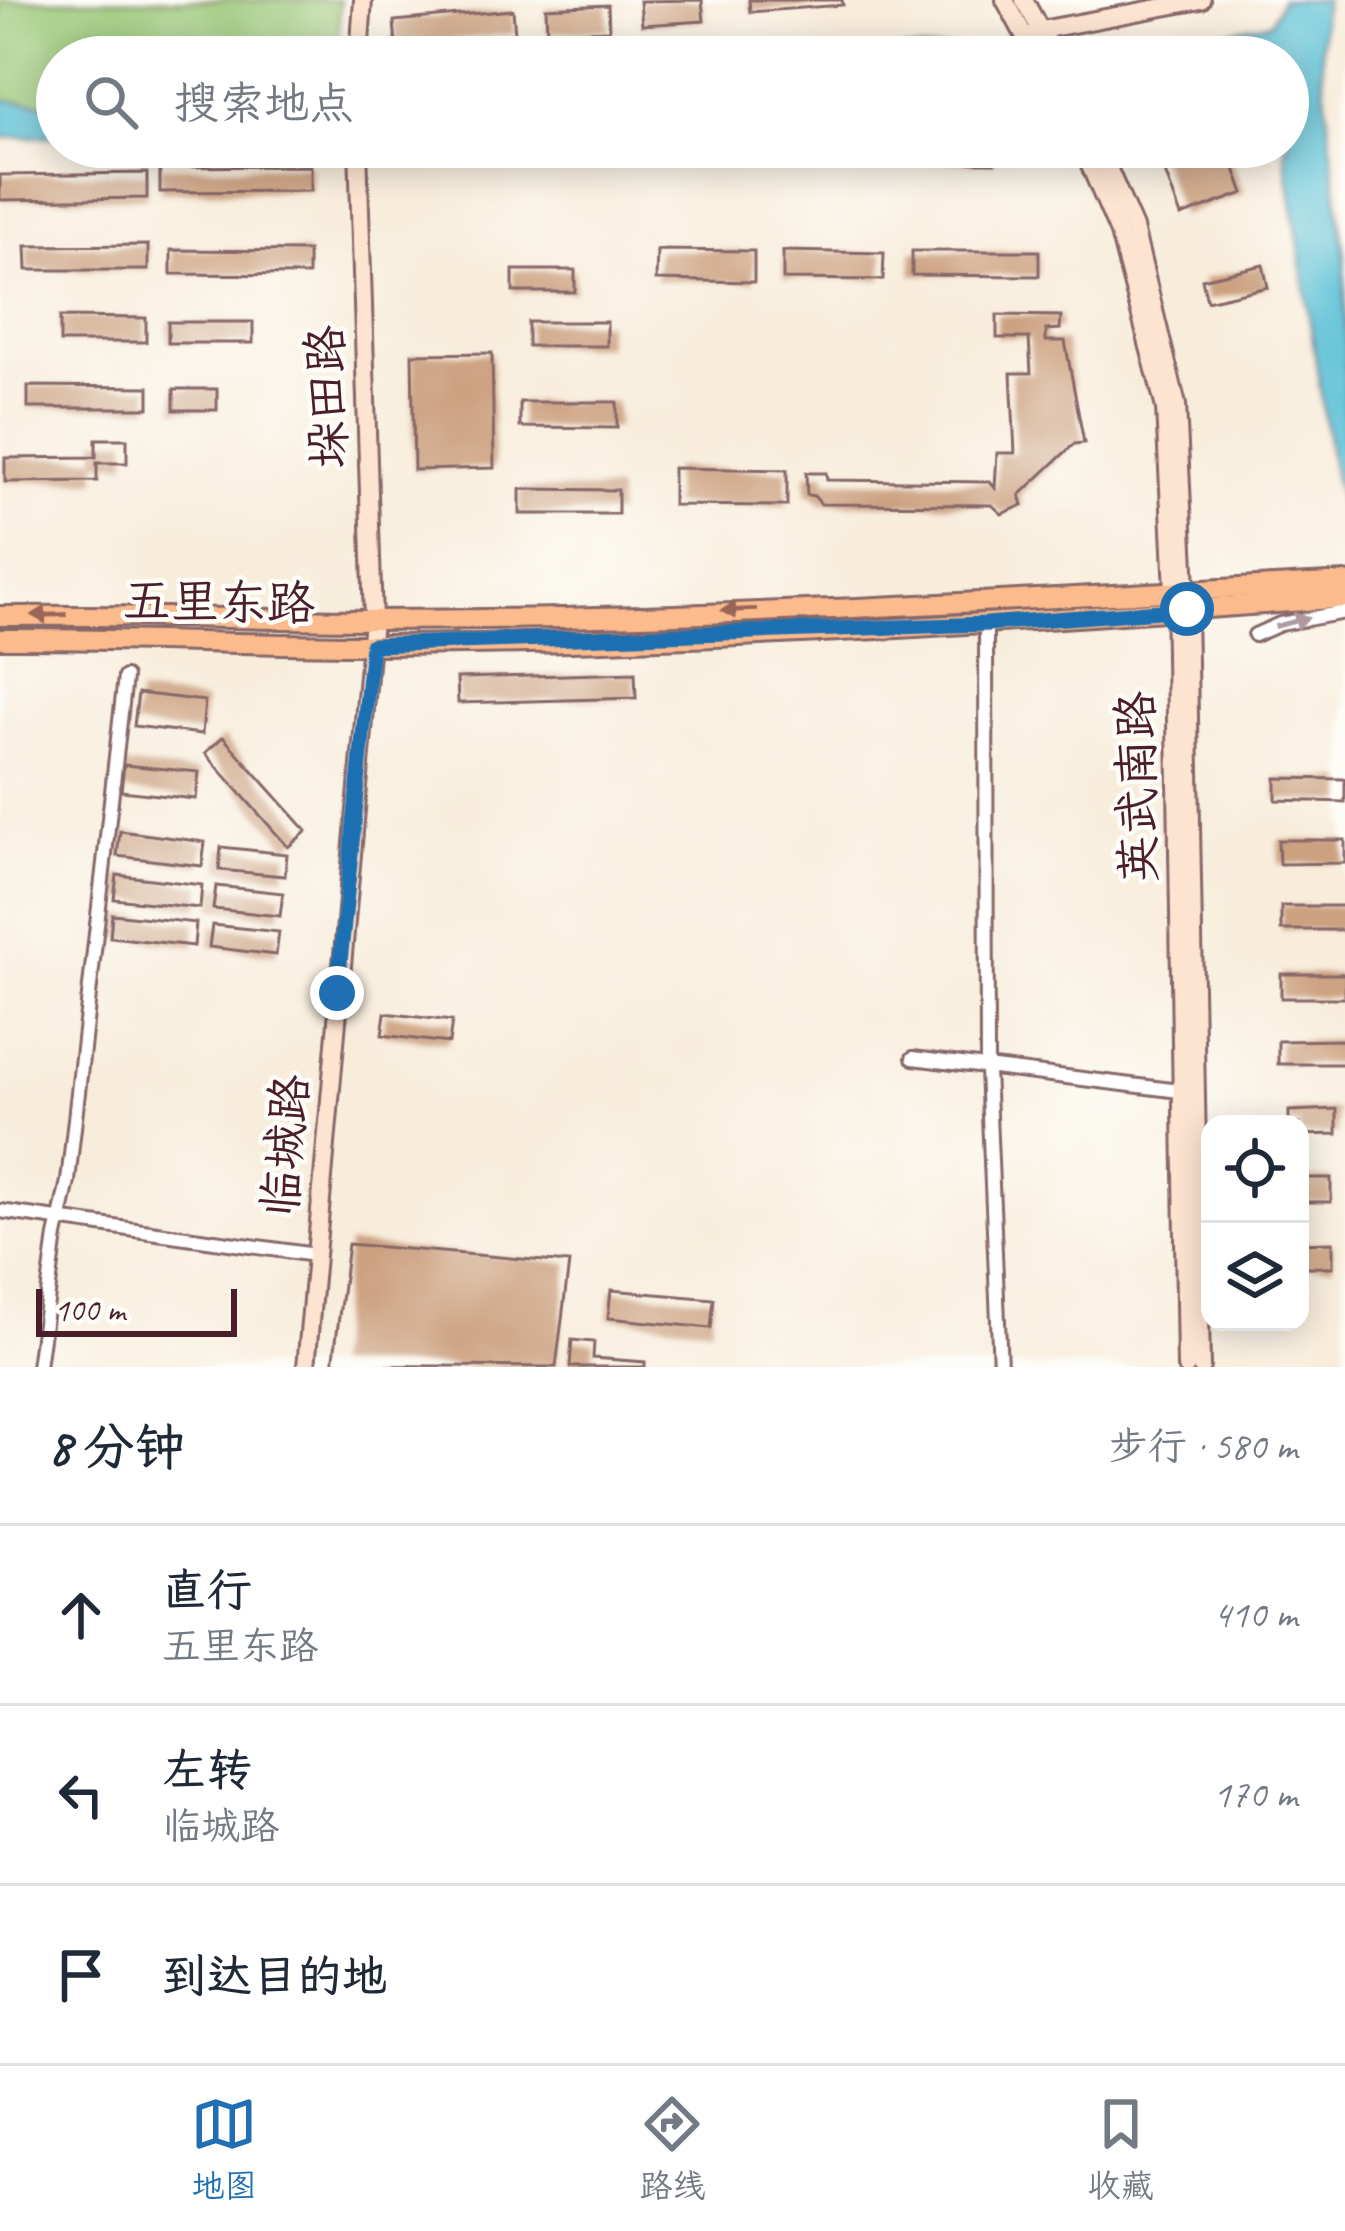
<!DOCTYPE html>
<html lang="zh">
<head>
<meta charset="utf-8">
<style>
	:root { --surface:#fff; --page:#f6f6f7; --text:#1f2937; --muted:#747a83; --line:#e0e1e3; --accent:#1f6fb2 }
	body { margin:0; font-family:Caveat,"LXGW WenKai TC",sans-serif; background:var(--page); color:var(--text) }
	.controls { position:absolute; right:36px; bottom:36px; display:grid; overflow:hidden; border-radius:24px; box-shadow:0 6px 30px #0003 }
	.controls button { width:108px; height:108px; display:grid; place-items:center; padding:0; border:0; border-bottom:3px solid var(--line); background:var(--surface); color:var(--text); font:60px sans-serif }
	.scale { position:absolute; left:36px; bottom:30px; width:201px; box-sizing:border-box; padding-left:12px; border:6px solid #4a1f2b; border-top:0; font-size:33px; line-height:42px; white-space:nowrap; color:#4a1f2b; -webkit-text-stroke:9px #fdfcf7; paint-order:stroke }
	.stop { position:absolute; width:36px; height:36px; margin:-27px; border:9px solid #1f6fb2; border-radius:50%; background:#fff }
	.stop.end { background:#1f6fb2; border-color:#fff; box-shadow:0 3px 12px #0008 }
	.list { margin:0; padding:0; list-style:none }
	h2 { display:flex; justify-content:space-between; align-items:center; height:156px; margin:0; padding:0 48px; font-size:51px }
	h2 small { font-size:39px; font-weight:400; color:var(--muted) }
	.list li { display:grid; grid-template-columns:78px 1fr auto; gap:36px; align-items:center; box-sizing:border-box; height:180px; padding:0 48px; border-top:3px solid var(--line) }
	.list b { display:block; font-size:45px; white-space:nowrap }
	.list p { margin:0; font-size:39px; white-space:nowrap; color:var(--muted) }
	.list em { font-size:39px; font-style:normal; color:var(--muted) }
	.icon { flex:none; width:66px; height:66px; fill:none; stroke:currentColor; stroke-width:2; stroke-linecap:round; stroke-linejoin:round }
	.map { position:relative; flex:none; width:1345px; height:1367px; overflow:hidden }
	.search { position:absolute; background:var(--surface); box-shadow:0 6px 30px #0003; left:36px; right:36px; top:36px; height:132px; display:flex; align-items:center; gap:30px; box-sizing:border-box; padding:0 42px; border-radius:66px; color:var(--muted); font-size:45px }
	.sheet { height:696px; background:var(--surface) }
	nav { display:flex; justify-content:space-around; align-items:center; box-sizing:border-box; height:168px; border-top:3px solid var(--line); background:var(--surface); font-size:33px; color:var(--muted) }
	nav a { display:grid; justify-items:center; gap:6px }
	nav .on { color:var(--accent) }
	.map>svg:first-child { display:block }
	.green { fill:#98c776; stroke:#717350; stroke-width:3 }
	.water { fill:#58bfd5; stroke:#516f80; stroke-width:3 }
	.building { fill:#cca180 }
	.lines { fill:none; stroke-linecap:round; stroke-linejoin:round }
	.street-casing { stroke:#876769; stroke-width:18 }
	.secondary-casing { stroke:#876769; stroke-width:22 }
	.primary-casing { stroke:#876769; stroke-width:24 }
	.street { stroke:#fff; stroke-width:12 }
	.secondary { stroke:#fde4d1; stroke-width:16 }
	.primary { stroke:#fbbb8d; stroke-width:18 }
	.oneway { fill:#9a6557 }
	.oneway2 { fill:#ae9aa0 }
	.route { stroke:#1f6fb2; stroke-width:15 }
	.labels { text-anchor:middle; dominant-baseline:central; stroke-width:9; stroke-linejoin:round; paint-order:stroke }
	.street-label { font-size:48px; fill:#4a1f2b; stroke:#fdfcf7 }
</style>
</head>
<body>
<div class="map">
<svg width="1345" height="1367" viewBox="0 0 1345 1367">
	<rect width="100%" height="100%" fill="#fdfcf7"/>
	<filter id="ink" filterUnits="userSpaceOnUse"><feTurbulence type="fractalNoise" baseFrequency=".00833" numOctaves="2"/><feDisplacementMap in="SourceGraphic" scale="24" xChannelSelector="R" yChannelSelector="G"/><feConvolveMatrix kernelMatrix="1 2 1 2 8 2 1 2 1" color-interpolation-filters="sRGB"/></filter>
	<filter id="wash" filterUnits="userSpaceOnUse"><feTurbulence type="fractalNoise" baseFrequency=".004" numOctaves="4" result="noise"/><feDisplacementMap in="SourceGraphic" scale="48" xChannelSelector="R" yChannelSelector="G"/><feGaussianBlur stdDeviation="2.7" result="paint"/><feColorMatrix in="noise" values="0 0 0 0 0 0 0 0 0 0 0 0 0 0 0 0 0 1.4 0 .05"/><feComposite in="paint" operator="in"/></filter>
	<g filter="url(#wash)">
		<rect width="100%" height="100%" fill="#f8eddb"/>
		<polygon class="green" points="0,0 340,0 338,57 57,57 57,105 0,100"/>
		<g class="water">
			<polygon points="1281,0 1326,0 1322,17 1322,68 1345,260 1345,520 1331,462 1284,147 1288,147 1288,57 1101,57 1270,23"/>
			<polygon points="963,49 981,57 639,57 664,55"/>
			<polygon points="0,100 57,105 57,136 0,138"/>
		</g>
		<g id="blocks">
			<g class="building">
				<polygon points="702,0 704,21 642,25 640,1"/>
				<polygon points="749,0 842,0 843,5 750,12"/>
				<polygon points="608,5 609,30 547,33 546,8"/>
				<polygon points="513,10 515,34 396,45 394,21"/>
				<polygon points="657,147 752,147 751,158 657,156"/>
				<polygon points="781,147 880,147 880,159 781,160"/>
				<polygon points="907,147 995,147 995,163 907,162"/>
				<polygon points="1167,147 1227,147 1244,193 1181,216 1157,150"/>
				<polygon points="311,166 311,191 160,192 160,167"/>
				<polygon points="147,173 147,198 0,200 0,175"/>
				<polygon points="148,245 148,270 27,270 26,246"/>
				<polygon points="171,250 308,251 308,275 171,274"/>
				<polygon points="657,250 754,251 754,282 656,280"/>
				<polygon points="783,251 884,253 883,280 783,279"/>
				<polygon points="912,251 1039,251 1039,276 912,275"/>
				<polygon points="1263,265 1268,287 1207,301 1202,279"/>
				<rect x="513" y="270" width="62" height="22"/>
				<polygon points="997,315 1061,316 1060,329 1046,330 1046,341 1065,341 1084,443 1074,444 1020,495 1023,505 1002,514 992,505 821,504 814,496 807,495 806,473 826,473 827,480 990,482 995,488 997,453 1015,453 1011,373 1031,373 1029,338 997,338"/>
				<polygon points="60,317 146,318 146,342 60,342"/>
				<rect x="168" y="322" width="85" height="21"/>
				<rect x="528" y="322" width="79" height="24"/>
				<polygon points="492,353 494,468 414,470 412,354"/>
				<polygon points="28,386 149,387 149,408 28,408"/>
				<rect x="174" y="389" width="43" height="21"/>
				<polygon points="520,402 617,402 617,428 520,427"/>
				<polygon points="96,439 127,439 127,463 97,463 97,481 5,482 5,458 96,457"/>
				<polygon points="673,468 787,470 787,506 673,505"/>
				<polygon points="520,489 618,490 618,514 520,514"/>
				<polygon points="635,673 636,698 458,703 457,678"/>
				<polygon points="138,693 205,701 202,734 134,726"/>
				<polygon points="223,737 307,831 288,847 205,753"/>
				<polygon points="124,765 199,772 196,799 121,791"/>
				<polygon points="1276,778 1345,779 1345,802 1276,800"/>
				<polygon points="120,831 205,842 202,866 117,856"/>
				<polygon points="1278,840 1345,840 1345,863 1279,864"/>
				<polygon points="221,847 287,854 285,876 219,870"/>
				<polygon points="117,875 202,885 200,908 114,899"/>
				<polygon points="216,886 283,893 280,916 213,909"/>
				<rect x="1281" y="906" width="64" height="24"/>
				<polygon points="112,914 196,923 194,946 110,937"/>
				<polygon points="212,925 279,932 276,955 209,947"/>
				<rect x="1281" y="974" width="64" height="24"/>
				<polygon points="385,1013 452,1021 449,1043 382,1035"/>
				<polygon points="1345,1040 1345,1064 1278,1064 1278,1041"/>
				<polygon points="1337,1109 1337,1134 1300,1135 1300,1124 1289,1124 1289,1111"/>
				<rect x="1300" y="1178" width="31" height="24"/>
				<polygon points="1333,1242 1333,1267 1300,1267 1300,1243"/>
				<polygon points="348,1244 569,1263 556,1367 333,1365"/>
				<polygon points="611,1290 714,1299 711,1328 608,1318"/>
				<polygon points="572,1340 594,1342 593,1358 645,1362 645,1367 570,1367"/>
			</g>
		</g>
	</g>
	<g filter="url(#ink)">
		<use href="#blocks" fill-opacity="0" stroke="#876769" stroke-width="3"/>
		<g class="lines">
			<g class="street-casing">
				<g id="street">
					<polyline points="986,624 987,1070 1000,1367"/>
					<polyline points="1255,635 1280,624 1345,612"/>
					<polyline points="913,1058 1180,1091"/>
					<polyline points="0,1211 315,1255"/>
					<polyline points="38,1367 56,1236 68,1181 125,677"/>
				</g>
			</g>
			<g class="secondary-casing">
				<g id="secondary">
					<polyline points="1005,0 1036,57"/>
					<polyline points="1024,0 1055,57"/>
					<polyline points="1026,38 1041,30 1201,0"/>
					<polyline points="359,57 363,0"/>
					<polyline points="1082,147 1119,233 1165,408 1174,590 1186,1367"/>
					<polyline points="1099,147 1134,228 1177,405 1187,609 1201,1367"/>
					<polyline points="306,1367 373,620 358,147"/>
				</g>
			</g>
			<g class="primary-casing">
				<g id="primary">
					<path d="M0,616C124,614 248,620 373,620C697,620 1022,600 1345,582"/>
					<path d="M0,639C124,638 249,645 373,645C697,644 1022,622 1345,598"/>
				</g>
			</g>
			<use href="#street" class="street"/>
			<use href="#secondary" class="secondary"/>
			<use href="#primary" class="primary"/>
		</g>
		<defs><path id="oneway-solid" d="M-6-.8H1V-3.2L6.5 0L1 3.2V.8H-6Z" transform="scale(3)"/></defs>
		<g class="oneway">
			<use href="#oneway-solid" transform="translate(739 610) rotate(178)"/>
			<use href="#oneway-solid" transform="translate(49 615) rotate(179)"/>
		</g>
		<use class="oneway2" href="#oneway-solid" transform="translate(1292 622) rotate(-15)"/>
	</g>
	<g class="lines" filter="url(#ink)">
		<polyline class="route" points="337,993 372,645 986,624 1187,609"/>
	</g>
	<g class="labels">
		<g class="street-label">
			<text transform="translate(327 397) rotate(-92)">垛田路</text>
			<text transform="translate(219 602) rotate(1)">五里东路</text>
			<text transform="translate(1137 787) rotate(-91)">英武南路</text>
			<text transform="translate(285 1146) rotate(-85)">临城路</text>
		</g>
	</g>
</svg>
<div class="controls">
<button><svg class="icon" aria-label="locate" viewBox="0 0 24 24"><circle cx="12" cy="12" r="6"/><path d="M12 2v4M12 18v4M2 12h4M18 12h4"/></svg></button>
<button><svg class="icon" aria-label="layers" viewBox="0 0 24 24"><path d="M12 4l9 5-9 5-9-5zM3 14l9 5 9-5"/></svg></button>
</div>
<div class="scale">100 m</div>
<div class="stop" style="left:1187px;top:609px"></div>
<div class="stop end" style="left:337px;top:993px"></div>
<div class="search"><svg class="icon" aria-label="search" viewBox="0 0 24 24"><circle cx="10" cy="10" r="6"/><path d="M15 15l6 6"/></svg>搜索地点</div>
</div>
<section class="sheet">
<h2>8 分钟<small>步行 · 580 m</small></h2>
<ul class="list">
<li><svg class="icon" aria-label="ahead" viewBox="0 0 24 24"><path d="M12 20V5M6 11l6-6 6 6"/></svg><div><b>直行</b><p>五里东路</p></div><em>410 m</em></li>
<li><svg class="icon" aria-label="left" viewBox="0 0 24 24"><path d="M17 20v-9H6M10 6l-5 5 5 5"/></svg><div><b>左转</b><p>临城路</p></div><em>170 m</em></li>
<li><svg class="icon" aria-label="arrive" viewBox="0 0 24 24"><path d="M6 21V4h12l-3 4 3 4H6"/></svg><div><b>到达目的地</b></div></li>
</ul>
</section>
<nav>
<a class="on"><svg class="icon" aria-label="map" viewBox="0 0 24 24"><path d="M3 6l6-2 6 2 6-2v14l-6 2-6-2-6 2zM9 4v14M15 6v14"/></svg>地图</a>
<a><svg class="icon" aria-label="directions" viewBox="0 0 24 24"><path d="M12 3l9 9-9 9-9-9zM9 14v-3h6M13 9l2 2-2 2"/></svg>路线</a>
<a><svg class="icon" aria-label="saved" viewBox="0 0 24 24"><path d="M7 4h10v16l-5-4-5 4z"/></svg>收藏</a>
</nav>
</body>
</html>
